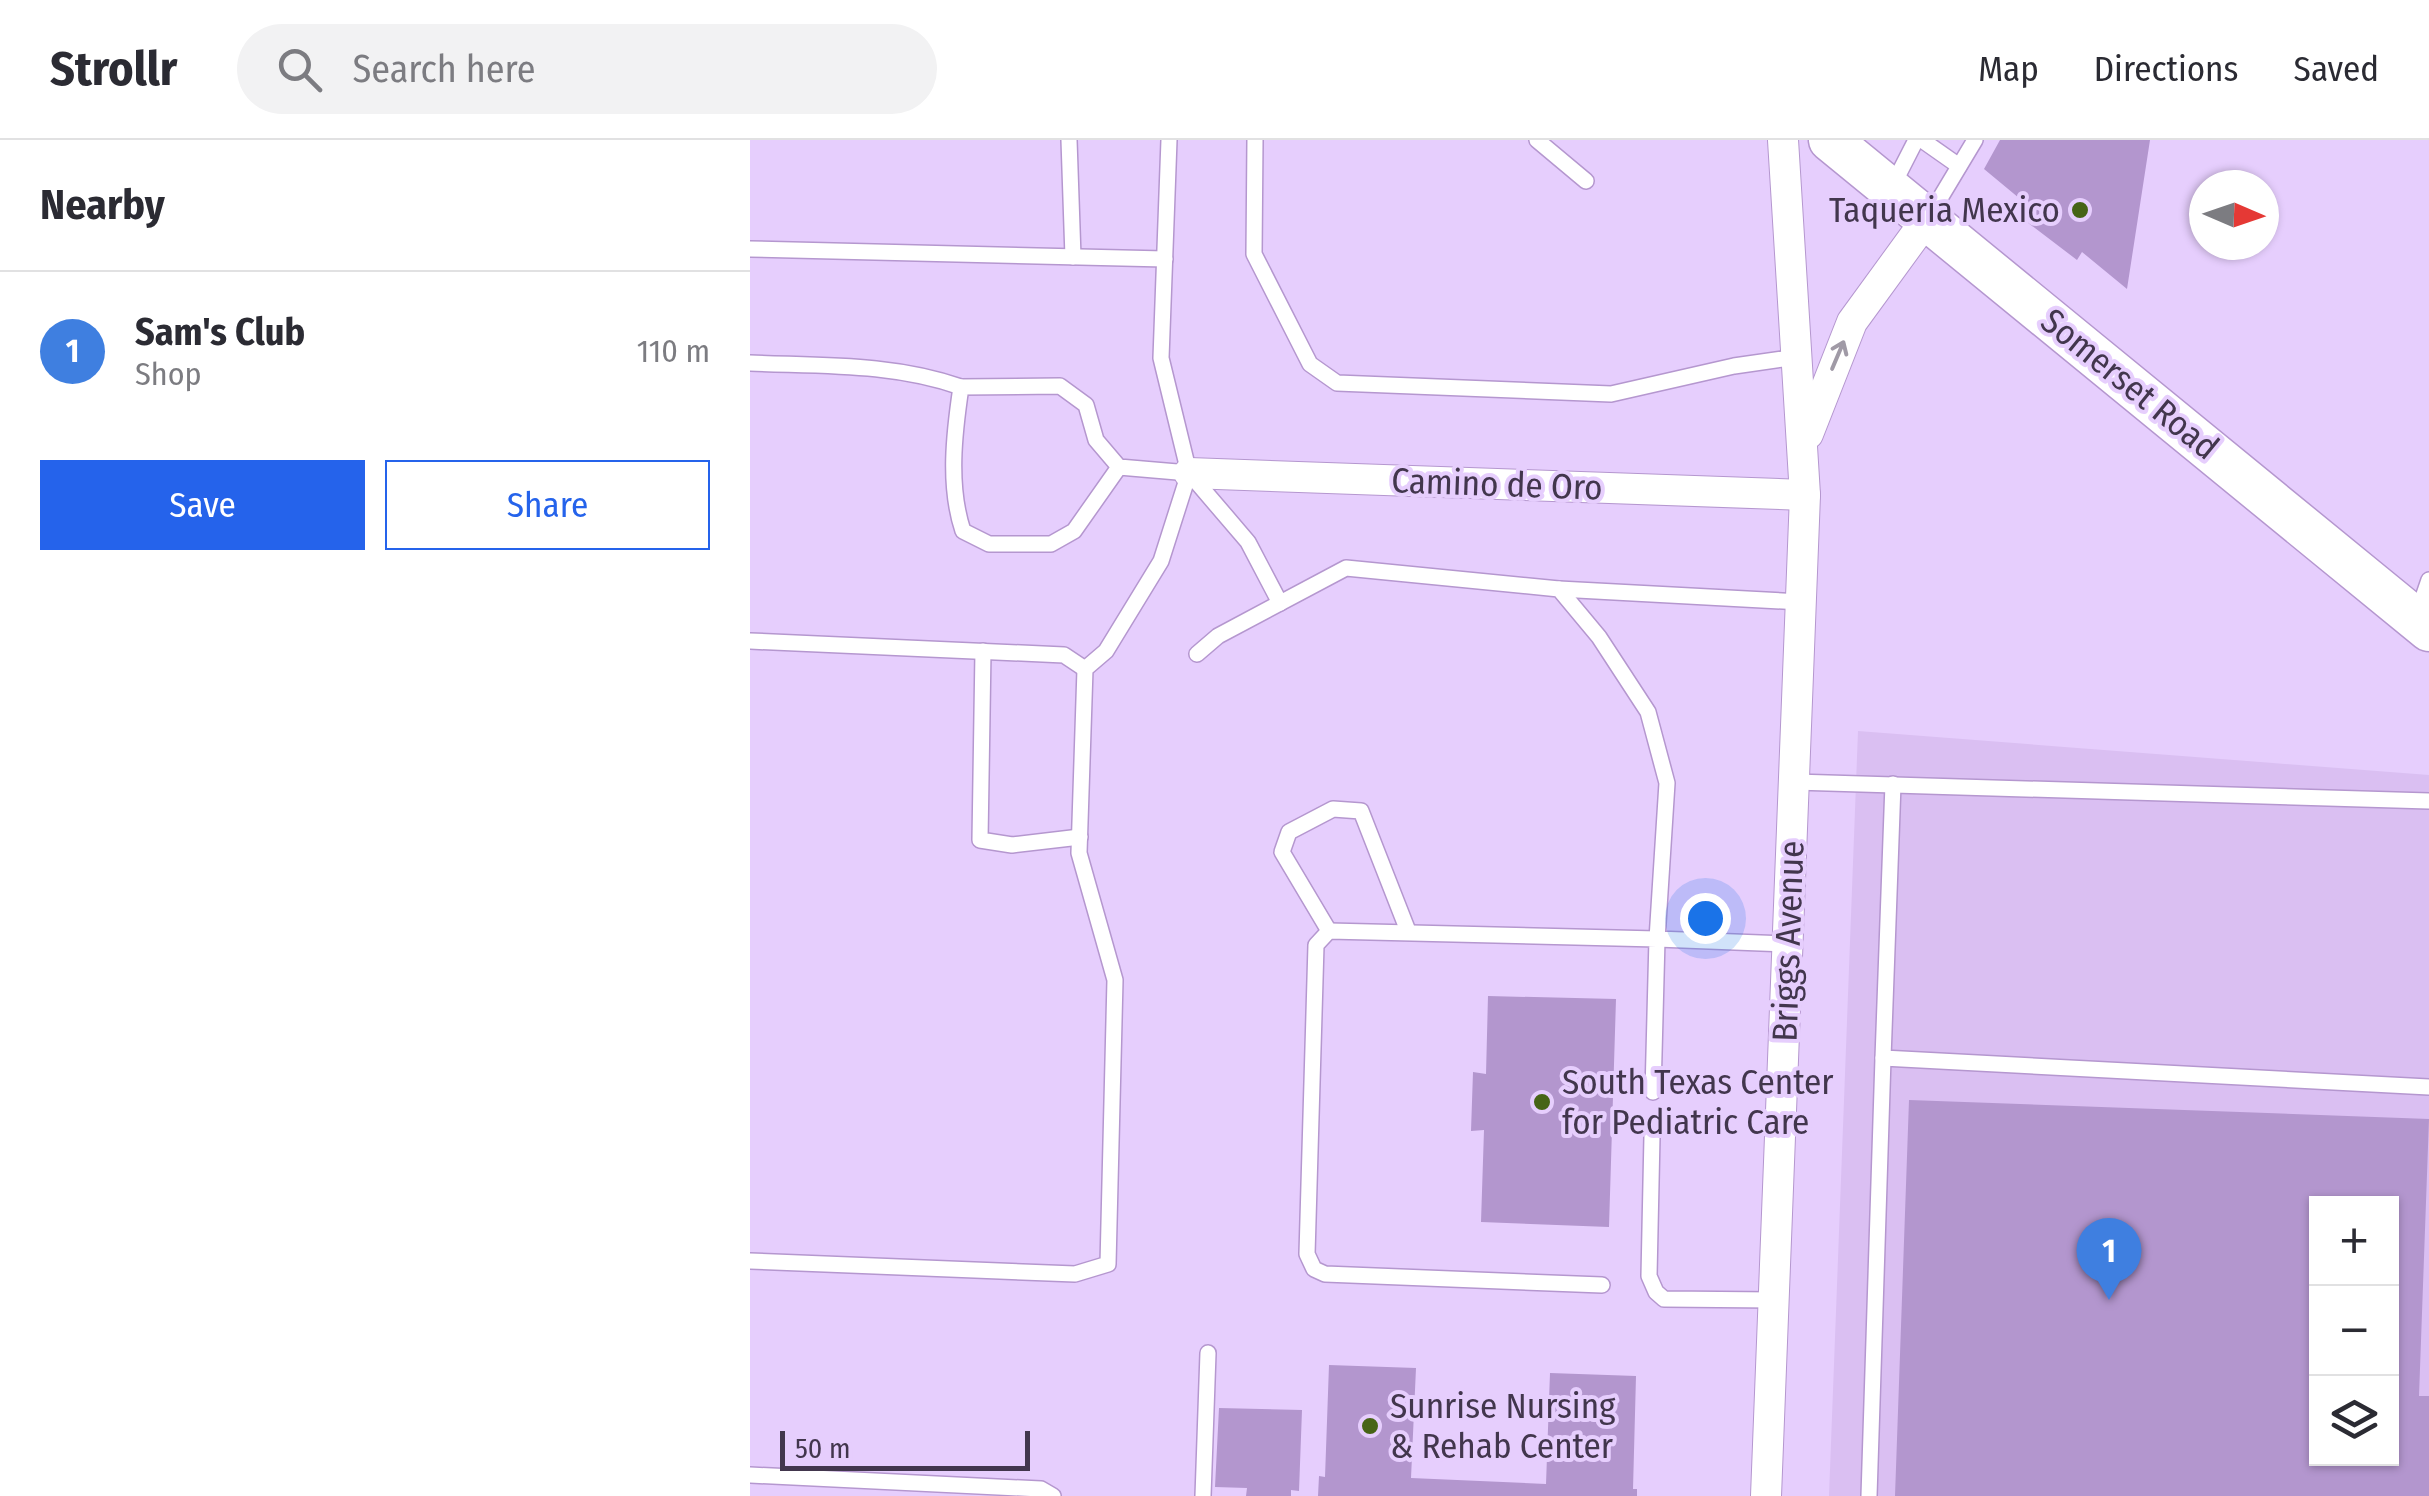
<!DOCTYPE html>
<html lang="en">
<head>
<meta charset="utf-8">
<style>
	:root { --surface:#fff; --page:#f2f2f3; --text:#2b2b33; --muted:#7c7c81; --line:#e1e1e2; --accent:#2563eb }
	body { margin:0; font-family:"Fira Sans Condensed",sans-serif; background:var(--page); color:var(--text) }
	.controls { position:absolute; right:30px; bottom:30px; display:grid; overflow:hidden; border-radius:0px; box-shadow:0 2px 8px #0004 }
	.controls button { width:90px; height:90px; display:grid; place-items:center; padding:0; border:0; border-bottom:2px solid var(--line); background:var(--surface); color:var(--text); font:50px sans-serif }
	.compass { position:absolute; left:1439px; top:30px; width:90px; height:90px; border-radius:50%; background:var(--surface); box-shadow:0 2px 8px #0004; rotate:92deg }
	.scale { position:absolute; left:30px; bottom:25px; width:250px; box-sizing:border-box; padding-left:10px; border:5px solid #42364d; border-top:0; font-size:28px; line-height:35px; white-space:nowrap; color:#42364d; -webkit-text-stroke:8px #e6cefd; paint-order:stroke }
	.you { position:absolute; left:955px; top:778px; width:35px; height:35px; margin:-25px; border:8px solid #fff; border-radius:50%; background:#1a73e8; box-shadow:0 0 0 15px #1a73e833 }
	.badge { display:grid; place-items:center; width:65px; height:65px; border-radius:50%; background:var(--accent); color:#fff; font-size:32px; font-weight:700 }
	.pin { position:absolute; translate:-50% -82px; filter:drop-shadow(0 2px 5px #0008) }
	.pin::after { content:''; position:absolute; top:52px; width:35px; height:30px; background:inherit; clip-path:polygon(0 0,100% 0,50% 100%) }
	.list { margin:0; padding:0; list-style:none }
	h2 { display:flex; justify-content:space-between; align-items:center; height:130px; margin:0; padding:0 40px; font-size:42px }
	h2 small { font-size:32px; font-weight:400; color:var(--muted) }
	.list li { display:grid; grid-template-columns:65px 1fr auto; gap:30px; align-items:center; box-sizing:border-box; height:160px; padding:0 40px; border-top:2px solid var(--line) }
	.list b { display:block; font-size:38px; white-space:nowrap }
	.list p { margin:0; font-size:32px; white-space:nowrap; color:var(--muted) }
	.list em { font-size:32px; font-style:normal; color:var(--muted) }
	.actions { display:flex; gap:20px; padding:30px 40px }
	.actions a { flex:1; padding:22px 0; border:2px solid var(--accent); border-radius:0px; text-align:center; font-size:35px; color:var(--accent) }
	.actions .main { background:var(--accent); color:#fff }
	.icon { flex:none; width:55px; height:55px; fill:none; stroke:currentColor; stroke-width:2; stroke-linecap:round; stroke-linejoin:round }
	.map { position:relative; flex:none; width:1679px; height:1356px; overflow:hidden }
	header { display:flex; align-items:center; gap:60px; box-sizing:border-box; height:140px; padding:0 50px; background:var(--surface); border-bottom:2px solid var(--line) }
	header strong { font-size:48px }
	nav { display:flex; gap:55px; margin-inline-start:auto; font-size:35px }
	.search { width:700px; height:90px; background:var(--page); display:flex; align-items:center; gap:25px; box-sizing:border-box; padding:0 35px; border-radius:55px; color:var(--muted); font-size:38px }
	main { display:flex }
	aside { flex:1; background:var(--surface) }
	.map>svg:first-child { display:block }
	.built { fill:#dabff2; fill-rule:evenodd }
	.building { fill:#b396ce; fill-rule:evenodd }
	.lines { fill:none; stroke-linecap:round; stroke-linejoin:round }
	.lane-casing { stroke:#b597cf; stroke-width:18 }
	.street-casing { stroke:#b597cf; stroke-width:32 }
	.secondary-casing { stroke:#b597cf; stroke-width:45 }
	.lane { stroke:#fff; stroke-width:15 }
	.street { stroke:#fff; stroke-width:30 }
	.secondary { stroke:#fff; stroke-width:42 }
	.oneway { stroke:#a09aa6 }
	.poi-dot { fill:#476417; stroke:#e6cefd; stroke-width:4 }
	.labels { text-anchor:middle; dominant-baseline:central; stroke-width:8; stroke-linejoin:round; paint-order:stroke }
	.poi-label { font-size:35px; fill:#42364d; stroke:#e6cefd; text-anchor:start }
	.street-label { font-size:35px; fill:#42364d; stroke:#e6cefd }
</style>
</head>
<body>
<header>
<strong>Strollr</strong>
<div class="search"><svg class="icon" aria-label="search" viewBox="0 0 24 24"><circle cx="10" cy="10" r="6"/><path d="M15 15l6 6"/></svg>Search here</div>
<nav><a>Map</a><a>Directions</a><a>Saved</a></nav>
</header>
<main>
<aside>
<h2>Nearby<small></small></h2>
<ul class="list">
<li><span class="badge" style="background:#3f7fe0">1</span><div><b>Sam's Club</b><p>Shop</p></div><em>110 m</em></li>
</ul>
<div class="actions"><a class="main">Save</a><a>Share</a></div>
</aside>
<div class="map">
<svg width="1679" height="1356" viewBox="0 0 1679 1356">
	<rect width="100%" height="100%" fill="#e6cefd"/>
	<path class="built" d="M1108,591L1679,635V1356H1079ZM1566,1064H1642V1318H1566Z"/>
	<g class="building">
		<polygon points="1250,0 1400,0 1377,149 1332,112 1327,120 1269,76 1275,63 1234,29"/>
		<polygon points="738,856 866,859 859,1087 731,1082 734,990 721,991 723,932 736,934"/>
		<path d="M1159,960L1679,979L1669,1256H1679V1356H1145ZM1566,1064H1642V1318H1566Z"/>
		<polygon points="579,1225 666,1228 661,1338 796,1344 800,1233 886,1236 883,1349 887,1349 887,1356 568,1356 569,1336 575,1337"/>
		<polygon points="469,1268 552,1270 549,1351 541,1350 541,1356 496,1356 497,1348 465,1347"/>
	</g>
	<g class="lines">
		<g class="lane-casing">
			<g id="lane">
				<polyline points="319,0 323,117"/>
				<polyline points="505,0 504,114 560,224 587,243 861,254 984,226 1047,217"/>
				<polyline points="787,0 836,41"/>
				<polyline points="1172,0 1209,26"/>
				<polyline points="1143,45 1166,0"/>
				<polyline points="1180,75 1225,0"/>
				<polyline points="0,109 415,119"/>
				<path d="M0,223C71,226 143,223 211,247"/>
				<path d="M369,327L324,391L301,404H239L213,391C198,346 204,294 211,247L310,246L336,265L346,300L369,327L439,333L498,402L530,463"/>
				<polyline points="809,449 1051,462"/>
				<polyline points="1667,475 1679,440"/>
				<polyline points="0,501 314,515 335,529"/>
				<polyline points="233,511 230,700 262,705 330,697"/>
				<polyline points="447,514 468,496 596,428 809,449 849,497 898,572 917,643 907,799 1037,804"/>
				<polyline points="1045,642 1679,661"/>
				<polyline points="1143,644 1133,918 1679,947"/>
				<polyline points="579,791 532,712 539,692 583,669 611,671 658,791"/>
				<polyline points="902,996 899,1136 906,1152 914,1159 1024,1160"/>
				<polyline points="0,1121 325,1134 358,1124 365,840 329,713 335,529 356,511 411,421 439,333 411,218 419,0"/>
				<polyline points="852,1145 575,1134 564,1129 557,1114 566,805 579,791 907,799 903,952"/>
				<polyline points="0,1335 291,1349 303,1356"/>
				<polyline points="453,1356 458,1213"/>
				<polyline points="1119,1356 1133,918"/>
			</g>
		</g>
		<g class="street-casing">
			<g id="street">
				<polyline points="1058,294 1102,182 1177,79"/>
				<polyline points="439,333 1055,355"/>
				<polyline points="1016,1356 1055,355 1033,0"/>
			</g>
		</g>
		<g class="secondary-casing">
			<polyline id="secondary" points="1080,0 1679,490"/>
		</g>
		<use href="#lane" class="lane"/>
		<use href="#street" class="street"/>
		<use href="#secondary" class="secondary"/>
	</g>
	<defs><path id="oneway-shaft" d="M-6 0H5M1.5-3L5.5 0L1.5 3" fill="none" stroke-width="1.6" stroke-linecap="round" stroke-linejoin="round" transform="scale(2.5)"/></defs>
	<use class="oneway" href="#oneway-shaft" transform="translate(1088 215) rotate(-67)"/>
	<g class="poi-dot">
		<circle cx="1330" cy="70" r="10"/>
		<circle cx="792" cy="962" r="10"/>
		<circle cx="620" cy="1286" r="10"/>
	</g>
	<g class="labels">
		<g class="poi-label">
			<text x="1310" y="70" text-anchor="end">Taqueria Mexico</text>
			<text x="812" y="942">South Texas Center<tspan x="812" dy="40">for Pediatric Care</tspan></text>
			<text x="640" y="1266">Sunrise Nursing<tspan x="640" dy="40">&amp; Rehab Center</tspan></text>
		</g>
		<g class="street-label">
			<text transform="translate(1380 244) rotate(39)">Somerset Road</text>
			<text transform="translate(747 344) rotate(2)">Camino de Oro</text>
			<text transform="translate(1038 801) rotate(-88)">Briggs Avenue</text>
		</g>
	</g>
</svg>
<div class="controls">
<button>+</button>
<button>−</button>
<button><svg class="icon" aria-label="layers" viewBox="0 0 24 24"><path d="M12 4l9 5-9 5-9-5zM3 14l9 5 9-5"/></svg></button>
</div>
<svg class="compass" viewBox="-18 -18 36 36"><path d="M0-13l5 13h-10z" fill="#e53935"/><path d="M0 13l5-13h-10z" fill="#7c7c81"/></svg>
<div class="scale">50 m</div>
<div class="you"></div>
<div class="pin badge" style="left:1359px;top:1160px;background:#3f7fe0">1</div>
</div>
</main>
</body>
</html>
